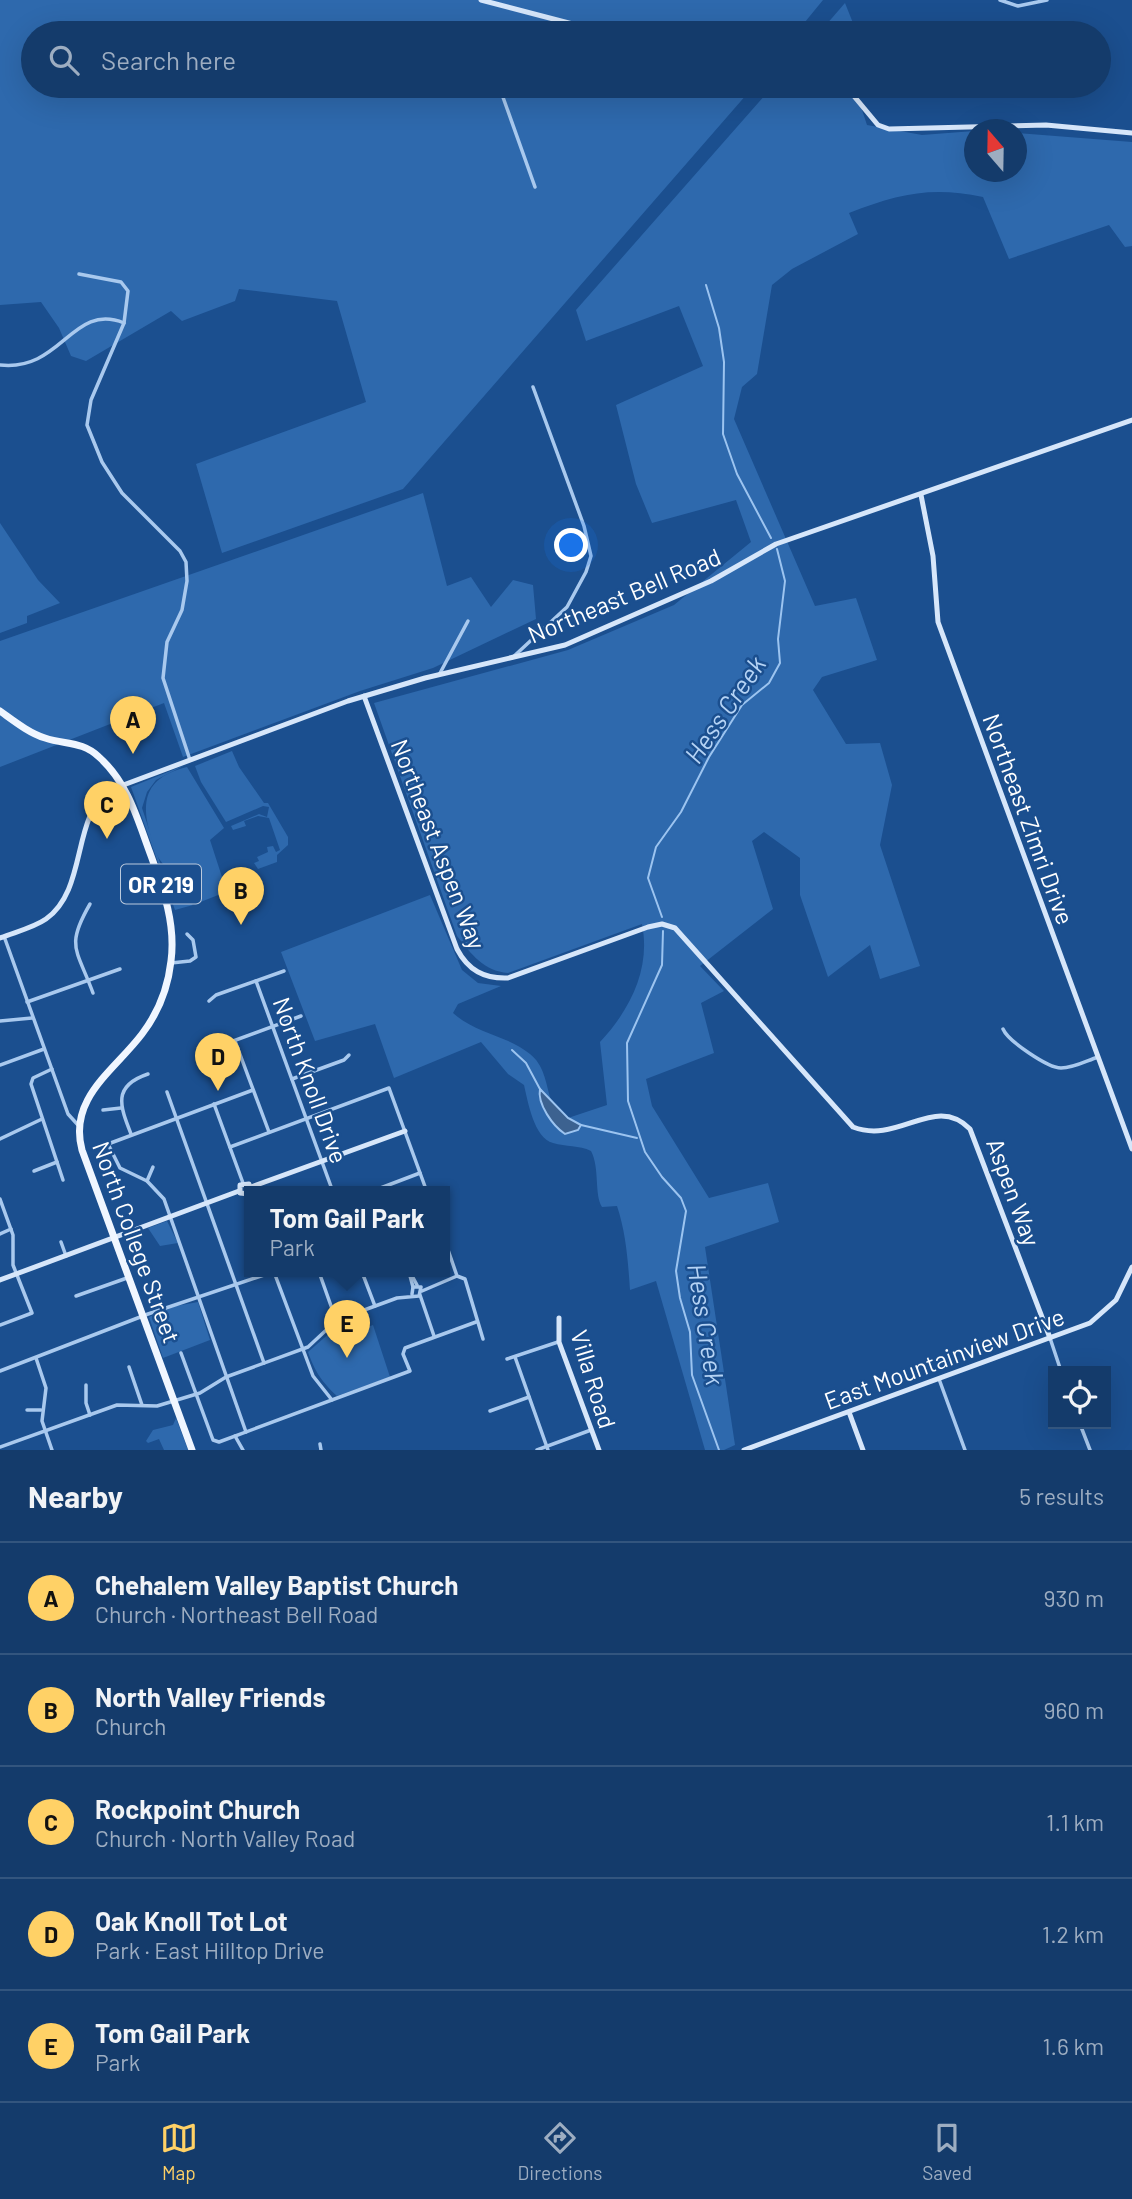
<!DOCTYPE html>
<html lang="en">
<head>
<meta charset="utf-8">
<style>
	:root { --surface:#143b6b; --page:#214673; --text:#f1f3f6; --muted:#9dadc1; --line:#33557e; --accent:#ffd166 }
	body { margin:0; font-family:Barlow,sans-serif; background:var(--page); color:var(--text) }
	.controls { position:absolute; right:21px; bottom:21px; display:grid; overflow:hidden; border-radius:0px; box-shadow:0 7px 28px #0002 }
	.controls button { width:63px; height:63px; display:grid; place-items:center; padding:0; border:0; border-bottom:2px solid var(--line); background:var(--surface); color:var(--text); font:35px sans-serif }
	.compass { position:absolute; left:964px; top:119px; width:63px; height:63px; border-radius:50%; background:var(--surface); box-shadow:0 7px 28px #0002; rotate:340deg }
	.you { position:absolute; left:572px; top:546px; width:24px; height:24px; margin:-18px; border:5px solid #fff; border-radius:50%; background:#1a73e8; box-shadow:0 0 0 10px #1a73e833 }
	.badge { display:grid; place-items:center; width:46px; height:46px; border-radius:50%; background:var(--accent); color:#111; font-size:23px; font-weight:700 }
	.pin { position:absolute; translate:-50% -58px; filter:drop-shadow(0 2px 4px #0008) }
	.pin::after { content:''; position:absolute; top:37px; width:24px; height:21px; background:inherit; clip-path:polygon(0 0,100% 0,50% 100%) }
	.popup { position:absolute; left:244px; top:1186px; width:206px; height:91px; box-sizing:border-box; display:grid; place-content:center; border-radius:0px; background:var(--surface); filter:drop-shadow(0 2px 5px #0005); font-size:23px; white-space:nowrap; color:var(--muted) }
	.popup b { font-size:26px; color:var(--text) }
	.popup::after { content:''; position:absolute; left:50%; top:100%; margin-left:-14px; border:14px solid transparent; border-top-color:var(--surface) }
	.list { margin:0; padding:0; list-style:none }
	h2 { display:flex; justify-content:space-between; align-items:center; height:91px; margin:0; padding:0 28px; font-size:30px }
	h2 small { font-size:23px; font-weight:400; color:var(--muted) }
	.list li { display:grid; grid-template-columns:46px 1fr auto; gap:21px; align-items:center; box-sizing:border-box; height:112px; padding:0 28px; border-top:2px solid var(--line) }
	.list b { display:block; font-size:26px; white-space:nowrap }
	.list p { margin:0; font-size:23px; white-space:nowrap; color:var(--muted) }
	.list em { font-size:23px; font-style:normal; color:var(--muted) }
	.icon { flex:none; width:38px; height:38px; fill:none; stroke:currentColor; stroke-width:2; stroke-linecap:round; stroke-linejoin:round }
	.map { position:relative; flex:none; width:1132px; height:1450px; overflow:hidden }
	.search { position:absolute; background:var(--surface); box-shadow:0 7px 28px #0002; left:21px; right:21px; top:21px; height:77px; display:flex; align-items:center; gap:18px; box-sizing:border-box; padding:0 24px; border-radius:38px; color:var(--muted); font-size:26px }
	.sheet { height:651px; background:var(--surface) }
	nav { display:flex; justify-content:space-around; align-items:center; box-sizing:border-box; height:98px; border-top:2px solid var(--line); background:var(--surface); font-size:19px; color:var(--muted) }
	nav a { display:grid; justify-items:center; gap:4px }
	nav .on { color:var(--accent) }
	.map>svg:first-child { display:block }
	.green { fill:#2e69ad }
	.water { fill:#3c6290; stroke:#9cc4f0; stroke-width:2 }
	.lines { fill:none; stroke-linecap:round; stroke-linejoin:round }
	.stream { stroke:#9cc4f0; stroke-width:2 }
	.street { stroke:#a9c9ee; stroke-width:3.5 }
	.secondary { stroke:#d6e6fa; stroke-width:5 }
	.primary { stroke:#f0f6ff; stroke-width:7 }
	.labels { text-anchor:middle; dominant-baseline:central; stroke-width:5; stroke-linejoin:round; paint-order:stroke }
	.shield { fill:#1b4f8f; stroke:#bbcadd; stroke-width:2 }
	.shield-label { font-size:23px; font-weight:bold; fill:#fff }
	.street-label { font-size:24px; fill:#fff; stroke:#1b4f8f }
	.water-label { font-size:26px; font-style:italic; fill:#b5d3f5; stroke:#1b4f8f }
</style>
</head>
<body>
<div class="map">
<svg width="1132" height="1450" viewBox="0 0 1132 1450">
	<rect width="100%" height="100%" fill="#1b4f8f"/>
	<g class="green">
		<polygon points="0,0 823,0 796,33 33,33 33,86 754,86 403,489 222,553 196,464 366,402 337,301 239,289 235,301 182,321 171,311 86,361 71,356 59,328 41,302 0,305"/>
		<polygon points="845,3 857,33 819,33"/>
		<path d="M773,86H854L867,125L922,135L974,131V172H1016L1017,133L1132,142V246L1125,247L1109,225L1009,259L983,197C931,186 898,194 849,213L858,234L792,269L772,285L757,374L742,387L734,419L815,606L856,598L877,660L822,677L813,690L846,744L880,743L892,785L880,845L920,966L880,979L870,945L828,977L800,895V858L764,832L752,841L773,909L700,966L724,991L701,1003L714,1053L646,1079L652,1106L709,1198L768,1183L779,1222L705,1247L735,1445L724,1450H705L656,1281L630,1290C628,1261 626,1233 617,1206L602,1207C594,1195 600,1168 591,1151C579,1145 566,1147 553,1143C534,1138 528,1102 524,1085L508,1074L481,1042L394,1078L375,1024L315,1041L281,952L430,895L462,970L478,983L501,986L458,1004L453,1013C476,1034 507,1035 530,1054C544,1065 546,1083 550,1097C552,1104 563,1113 568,1118L607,1105L600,1042C630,1010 651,969 642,924L508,973C484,971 471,954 457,936L374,703L568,650L674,605L751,542L736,500L652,523L636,484L616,405L703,366L679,306L586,341L576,310Z"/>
		<polygon points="423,493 447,586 471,577 491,607 513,580 533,585 536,619 433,668 360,691 183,757 164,703 0,767 0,641"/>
		<polygon points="0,523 38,580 60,603 27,616 27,623 0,633"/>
		<polygon points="232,751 239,767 264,803 268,803 288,837 288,845 277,855 277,862 258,869 254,863 259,861 257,857 268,852 267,847 273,846 276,852 280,850 269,818 258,816 244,821 246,826 233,830 231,826 259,814 267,817 269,807 263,806 226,822 201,782 195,766"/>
		<polygon points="185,765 156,780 147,792 142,808 168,887 193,905 175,910 131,787"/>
		<path d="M187,767L224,828L210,840L222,877L231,883L240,880L241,886L198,903L169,886C168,881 168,875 166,870C165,865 160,861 158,857C143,816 133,780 187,767Z"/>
		<polygon points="167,1221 178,1243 160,1246 148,1228"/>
		<polygon points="198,1302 210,1340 163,1358 149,1317 176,1306"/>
		<path d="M340,1324L345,1335L373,1325L390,1377L337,1396C322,1382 315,1372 308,1352Z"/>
		<polygon points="176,1418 188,1450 164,1450 159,1439 148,1443 146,1441 153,1430 173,1425"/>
	</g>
	<path class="water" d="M540,1089L568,1118L581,1125L578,1130L565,1134C553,1126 537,1104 540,1089Z"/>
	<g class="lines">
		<g class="stream">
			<polyline points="706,285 719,328 724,362 723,434 737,474 771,538"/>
			<polyline points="662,917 648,878 656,847 681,812 709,757 742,705 769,683 780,663 778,639 785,581 777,549"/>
			<polyline points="663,931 662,965 627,1043 628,1101 645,1152 662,1177 681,1198 686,1211 676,1271 680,1298 690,1332 692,1375 719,1450"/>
			<polyline points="512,1050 526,1063 541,1091"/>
			<polyline points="581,1125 637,1138"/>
		</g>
		<g class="street">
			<polyline points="1000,0 1018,6 1047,0"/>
			<polyline points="499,86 535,187"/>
			<polyline points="79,274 121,282 128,291 124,323 91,400 87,425 102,462 122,493 180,551 186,562 187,581 182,610 167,642 163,678 190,760"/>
			<path d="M0,365C62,372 72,302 124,323"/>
			<polyline points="512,658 567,607 586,572 591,556 584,526 533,387"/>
			<polyline points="439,675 468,621"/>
			<path d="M90,904C65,947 77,949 93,993"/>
			<polyline points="5,939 68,1114 78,1125"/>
			<polyline points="171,963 190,961 196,957 193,940 187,934"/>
			<polyline points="256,981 333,1192"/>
			<polyline points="209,1001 216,995 284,971"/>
			<polyline points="27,1002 120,969"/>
			<polyline points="0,1021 32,1018"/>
			<path d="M1003,1029C1008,1041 1048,1068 1061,1068C1074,1068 1086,1061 1098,1057"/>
			<polyline points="235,1041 269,1132"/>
			<polyline points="214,1048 301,1016"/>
			<polyline points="0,1065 44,1049"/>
			<polyline points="52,1069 33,1078 31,1084 63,1180"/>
			<polyline points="292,1079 344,1060 349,1055"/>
			<polyline points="167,1092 264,1363"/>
			<polyline points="214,1104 243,1183"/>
			<polyline points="103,1110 121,1108"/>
			<path d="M131,1134C120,1106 112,1086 148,1074"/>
			<polyline points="0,1139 42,1119"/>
			<polyline points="230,1147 389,1088 427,1192"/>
			<polyline points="34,1171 57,1162"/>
			<polyline points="147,1181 153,1167"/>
			<polyline points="370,1192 420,1173"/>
			<polyline points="0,1199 13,1235 13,1265 32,1313 0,1325"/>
			<polyline points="0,1234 11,1229"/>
			<polyline points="445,1241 457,1276 465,1279 483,1339"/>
			<polyline points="61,1242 66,1256"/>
			<polyline points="274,1272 313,1376 332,1400"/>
			<polyline points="319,1272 336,1320"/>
			<polyline points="362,1272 375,1306"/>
			<polyline points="409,1272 413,1287"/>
			<polyline points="410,1272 417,1285"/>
			<polyline points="422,1291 457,1276"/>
			<polyline points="420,1295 434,1336"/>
			<polyline points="76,1296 127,1278"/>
			<polyline points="1050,1338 1061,1371"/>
			<polyline points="181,1353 213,1440 219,1442 410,1371 403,1354 405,1348 476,1322"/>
			<polyline points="515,1357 548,1450"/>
			<polyline points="36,1358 46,1388 42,1421 52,1450"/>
			<polyline points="507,1359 558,1342"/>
			<polyline points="129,1367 142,1405"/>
			<polyline points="0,1371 148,1314 273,1272"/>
			<polyline points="939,1379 965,1450"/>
			<polyline points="86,1385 86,1403 90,1415"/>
			<polyline points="27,1410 41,1410"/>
			<polyline points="490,1411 529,1397"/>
			<polyline points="1080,1424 1090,1450"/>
			<polyline points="246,1432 164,1199 147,1181 120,1168 108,1144 253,1090"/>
			<polyline points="235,1436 243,1450"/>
			<polyline points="320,1444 321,1450"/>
			<polyline points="0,1447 117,1405 157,1406 200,1393 226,1377 308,1347 337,1320 397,1298 419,1296 421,1287 413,1287 412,1294"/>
			<polyline points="537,1450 591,1430"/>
		</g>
		<g class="secondary">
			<polyline points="481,0 607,33"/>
			<polyline points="830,86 853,95 878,125 889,129 1046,125 1132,133"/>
			<polyline points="921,495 933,556 938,622 1132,1149"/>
			<path d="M364,696L457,949C468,970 484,979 508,978L648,927L662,924L675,928L853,1127C899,1145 935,1093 970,1129L1050,1338"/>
			<path d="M0,938C15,932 33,928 46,919C88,889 71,817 110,790L348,701L425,678L565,645L711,581L776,544L1132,420"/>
			<polyline points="251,1187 405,1131"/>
			<polyline points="249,1194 240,1193 240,1185 249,1184 251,1192"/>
			<polyline points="0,1280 239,1191"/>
			<polyline points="559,1318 559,1342 599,1450"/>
			<polyline points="849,1412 863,1450"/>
			<polyline points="744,1450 1090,1323 1116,1300 1132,1267"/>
		</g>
		<path class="primary" d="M0,711C14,721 29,733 45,738C66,745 82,741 99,757C128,783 137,818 150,853C163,889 176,923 171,961C168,988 158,1013 142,1034C114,1071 68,1098 82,1150L192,1450"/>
	</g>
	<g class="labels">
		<rect class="shield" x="121" y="864.5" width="80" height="39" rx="5"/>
		<g class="shield-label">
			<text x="161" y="884">OR 219</text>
		</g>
		<g class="street-label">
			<text transform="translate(624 595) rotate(-23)">Northeast Bell Road</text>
			<text transform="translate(1029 819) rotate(70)">Northeast Zimri Drive</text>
			<text transform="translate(439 844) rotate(69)">Northeast Aspen Way</text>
			<text transform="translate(311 1080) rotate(70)">North Knoll Drive</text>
			<text transform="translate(1014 1192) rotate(70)">Aspen Way</text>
			<text transform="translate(137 1242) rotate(70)">North College Street</text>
			<text transform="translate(944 1358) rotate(-20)">East Mountainview Drive</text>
			<text transform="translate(594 1379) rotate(73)">Villa Road</text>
		</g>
		<g class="water-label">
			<text transform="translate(724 709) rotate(-56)">Hess Creek</text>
			<text transform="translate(707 1324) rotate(81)">Hess Creek</text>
		</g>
	</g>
</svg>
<div class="controls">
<button><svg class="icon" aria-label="locate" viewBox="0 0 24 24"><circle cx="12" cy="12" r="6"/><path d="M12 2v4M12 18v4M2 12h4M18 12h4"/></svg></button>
</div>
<svg class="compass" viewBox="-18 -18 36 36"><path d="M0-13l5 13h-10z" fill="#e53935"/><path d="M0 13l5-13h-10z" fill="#9dadc1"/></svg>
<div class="you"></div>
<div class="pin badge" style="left:133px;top:754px">A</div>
<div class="pin badge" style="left:241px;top:925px">B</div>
<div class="pin badge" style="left:107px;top:839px">C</div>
<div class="pin badge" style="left:218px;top:1091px">D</div>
<div class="pin badge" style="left:347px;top:1358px">E</div>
<div class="popup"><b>Tom Gail Park</b>Park</div>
<div class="search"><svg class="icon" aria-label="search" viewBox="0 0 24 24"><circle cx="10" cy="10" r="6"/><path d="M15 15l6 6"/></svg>Search here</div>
</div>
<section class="sheet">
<h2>Nearby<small>5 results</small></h2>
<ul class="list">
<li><span class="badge">A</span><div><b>Chehalem Valley Baptist Church</b><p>Church · Northeast Bell Road</p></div><em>930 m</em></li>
<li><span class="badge">B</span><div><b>North Valley Friends</b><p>Church</p></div><em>960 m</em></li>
<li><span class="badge">C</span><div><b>Rockpoint Church</b><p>Church · North Valley Road</p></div><em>1.1 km</em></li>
<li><span class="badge">D</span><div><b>Oak Knoll Tot Lot</b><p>Park · East Hilltop Drive</p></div><em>1.2 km</em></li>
<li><span class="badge">E</span><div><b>Tom Gail Park</b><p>Park</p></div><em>1.6 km</em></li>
</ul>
</section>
<nav>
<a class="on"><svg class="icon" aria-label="map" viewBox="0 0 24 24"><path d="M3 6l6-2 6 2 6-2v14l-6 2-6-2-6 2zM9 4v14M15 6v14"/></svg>Map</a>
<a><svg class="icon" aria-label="directions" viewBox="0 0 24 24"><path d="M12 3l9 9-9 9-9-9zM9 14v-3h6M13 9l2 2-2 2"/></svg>Directions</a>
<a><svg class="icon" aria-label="saved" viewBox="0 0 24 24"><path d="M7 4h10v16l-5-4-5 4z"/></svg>Saved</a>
</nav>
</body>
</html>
